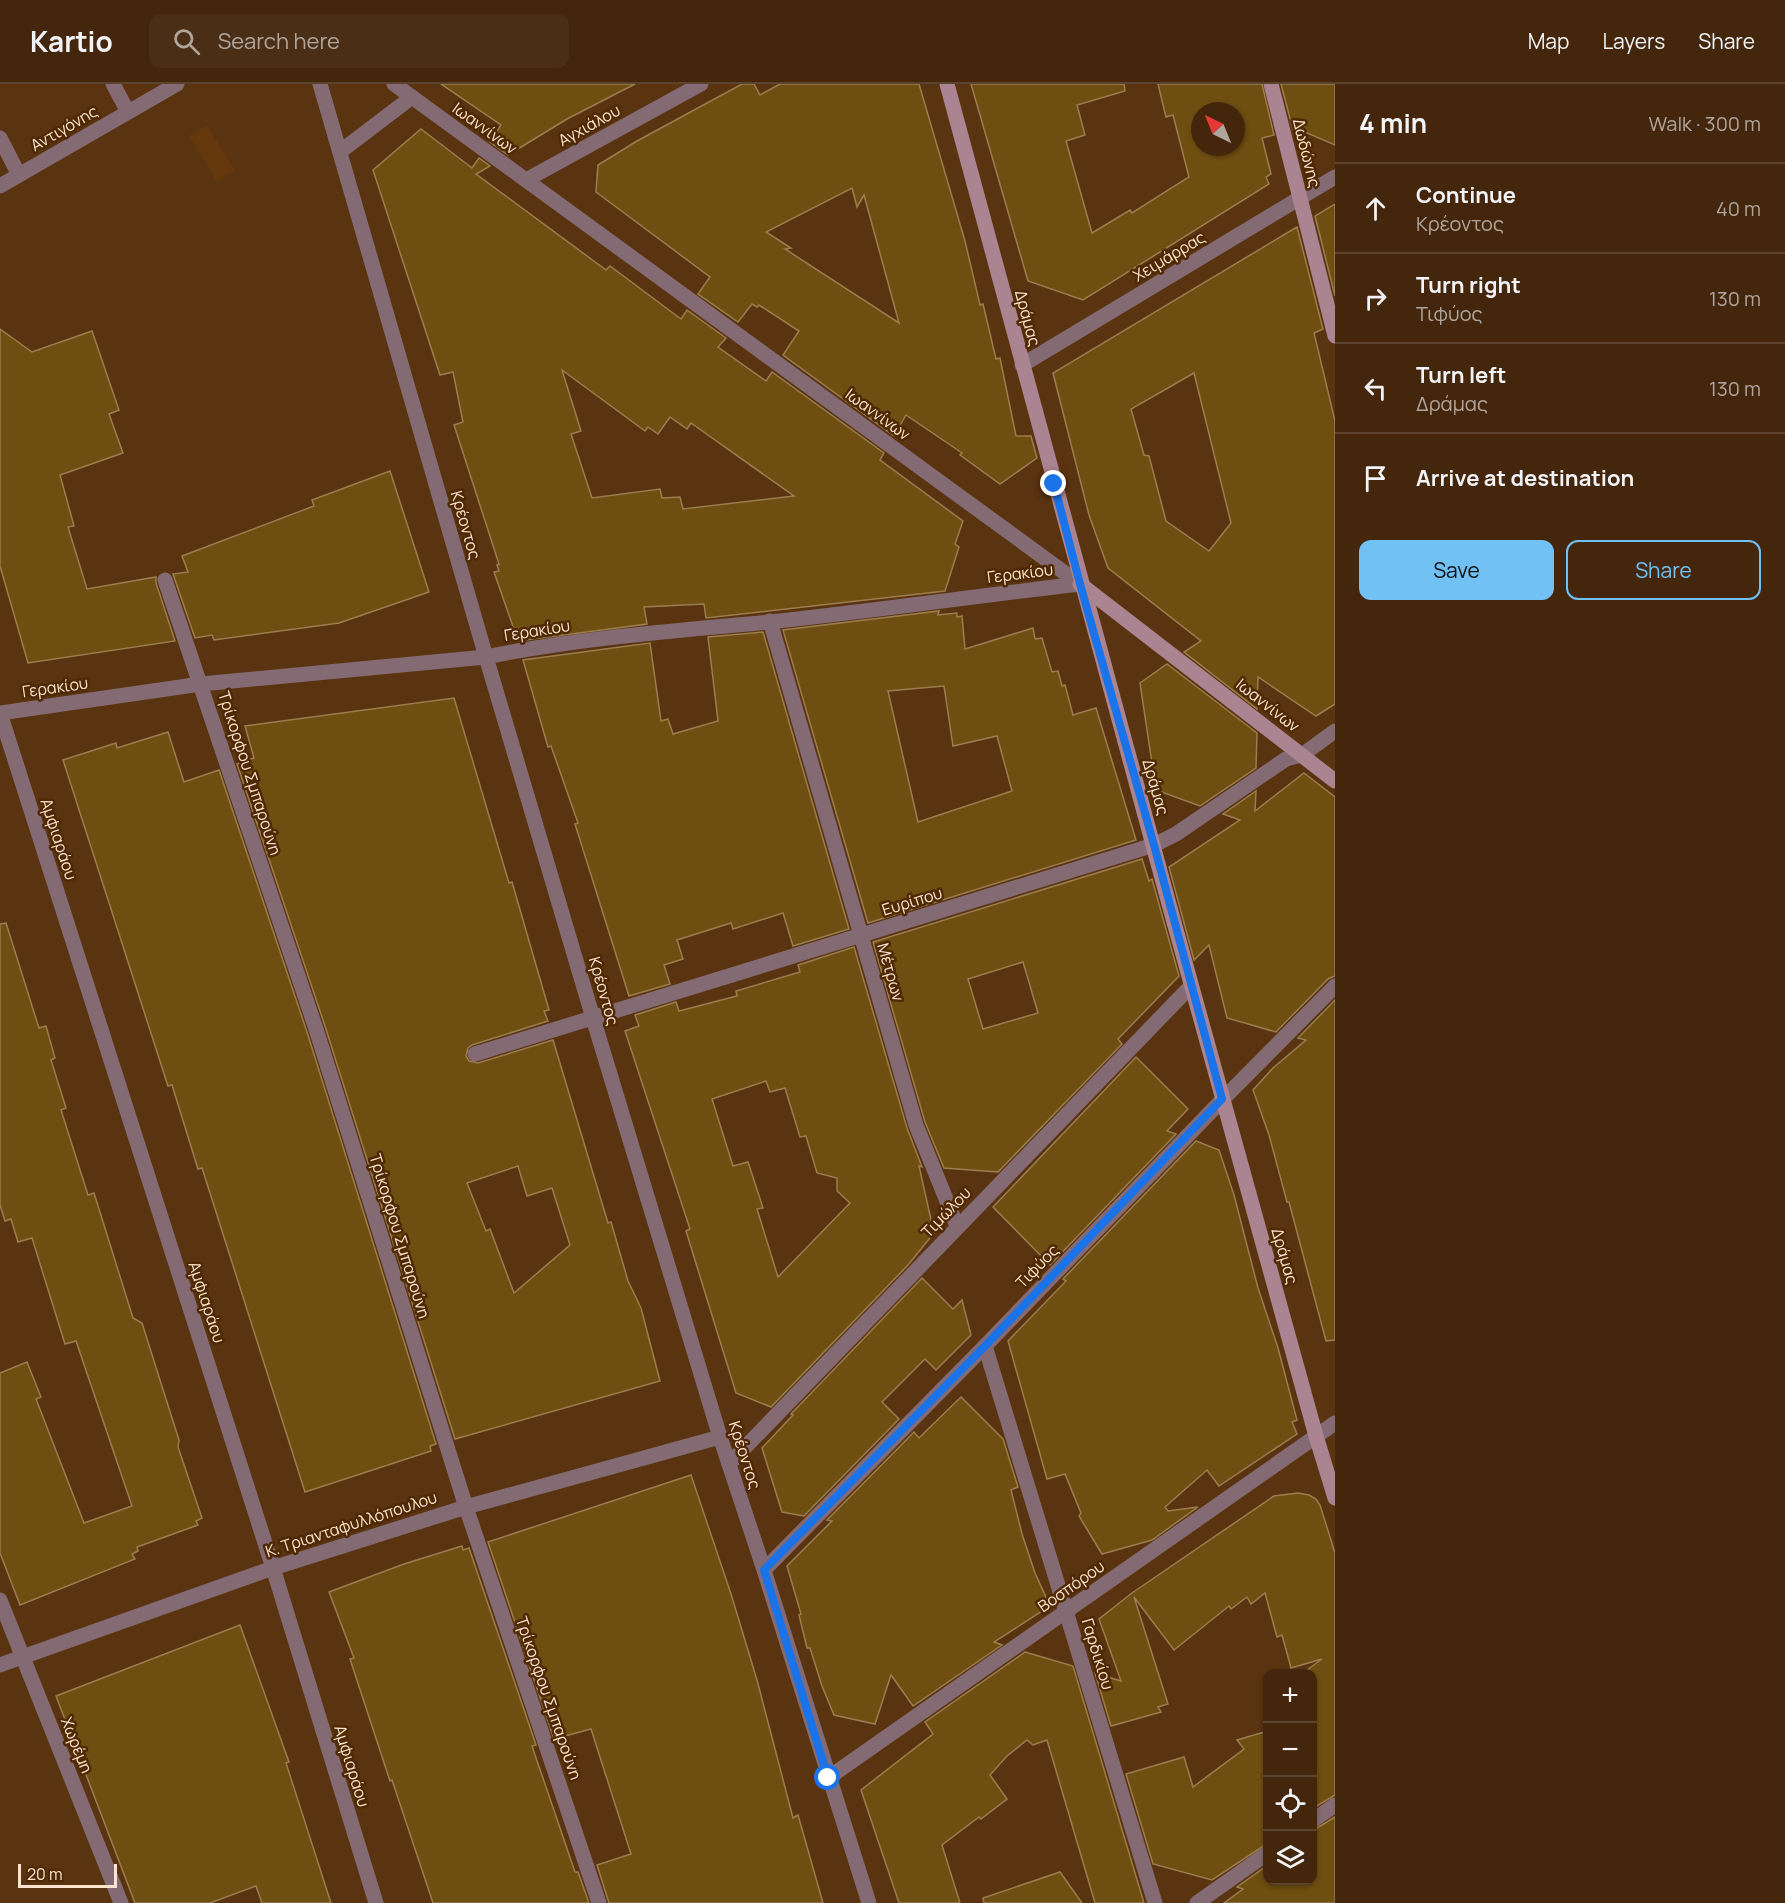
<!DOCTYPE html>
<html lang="en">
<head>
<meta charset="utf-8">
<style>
	:root { --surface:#44260d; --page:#4b2e16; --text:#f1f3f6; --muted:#afa59d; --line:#5c432e; --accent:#71c1f4 }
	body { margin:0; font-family:Manrope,sans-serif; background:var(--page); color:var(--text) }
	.controls { position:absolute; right:18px; bottom:18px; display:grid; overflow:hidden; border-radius:12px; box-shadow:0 2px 4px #0004 }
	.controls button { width:54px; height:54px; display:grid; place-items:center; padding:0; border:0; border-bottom:2px solid var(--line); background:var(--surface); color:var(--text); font:30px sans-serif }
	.compass { position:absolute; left:1191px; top:18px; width:54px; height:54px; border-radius:50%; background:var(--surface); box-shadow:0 2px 4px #0004; rotate:317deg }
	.scale { position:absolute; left:18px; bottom:15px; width:99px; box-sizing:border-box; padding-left:6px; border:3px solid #fde4d1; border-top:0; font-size:16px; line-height:21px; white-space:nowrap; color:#fde4d1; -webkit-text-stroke:4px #4f2904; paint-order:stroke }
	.stop { position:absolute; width:18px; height:18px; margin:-14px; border:4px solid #1a73e8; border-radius:50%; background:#fff }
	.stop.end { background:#1a73e8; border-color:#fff; box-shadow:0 2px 6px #0008 }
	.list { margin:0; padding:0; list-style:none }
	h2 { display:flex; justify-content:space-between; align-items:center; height:78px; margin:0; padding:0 24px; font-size:26px }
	h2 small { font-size:20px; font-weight:400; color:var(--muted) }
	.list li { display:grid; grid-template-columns:39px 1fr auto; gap:18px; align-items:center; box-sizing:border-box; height:90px; padding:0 24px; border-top:2px solid var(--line) }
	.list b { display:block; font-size:22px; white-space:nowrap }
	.list p { margin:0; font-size:20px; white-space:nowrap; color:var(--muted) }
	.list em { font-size:20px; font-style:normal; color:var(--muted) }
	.actions { display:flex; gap:12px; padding:18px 24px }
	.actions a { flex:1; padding:14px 0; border:2px solid var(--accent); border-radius:12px; text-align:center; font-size:21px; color:var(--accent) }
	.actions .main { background:var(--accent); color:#111 }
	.icon { flex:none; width:33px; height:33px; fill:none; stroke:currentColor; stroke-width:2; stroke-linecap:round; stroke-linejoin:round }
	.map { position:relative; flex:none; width:1335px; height:1819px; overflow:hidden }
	header { display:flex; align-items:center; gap:36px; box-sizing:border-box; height:84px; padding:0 30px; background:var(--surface); border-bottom:2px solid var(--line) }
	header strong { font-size:28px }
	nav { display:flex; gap:33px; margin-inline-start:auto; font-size:21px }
	.search { width:420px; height:54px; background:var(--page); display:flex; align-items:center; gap:15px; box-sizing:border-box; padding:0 21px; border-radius:12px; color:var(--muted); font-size:22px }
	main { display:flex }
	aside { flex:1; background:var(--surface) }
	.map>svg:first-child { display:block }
	.built { fill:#65370d }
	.building { fill:#6e4e11; stroke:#9b7e4f; stroke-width:1.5; fill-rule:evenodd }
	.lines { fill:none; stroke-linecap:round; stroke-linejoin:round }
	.lane { stroke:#846b73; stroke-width:15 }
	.street { stroke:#846b73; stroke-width:15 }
	.secondary { stroke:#aa8490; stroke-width:15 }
	.route { stroke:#1a73e8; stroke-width:8 }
	.labels { text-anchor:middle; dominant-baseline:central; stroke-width:5; stroke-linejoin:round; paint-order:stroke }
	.street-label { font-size:16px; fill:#fde4d1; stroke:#4f2904 }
</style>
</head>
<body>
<header>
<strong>Kartio</strong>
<div class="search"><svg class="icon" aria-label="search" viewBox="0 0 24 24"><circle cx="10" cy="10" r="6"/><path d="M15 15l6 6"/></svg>Search here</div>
<nav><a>Map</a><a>Layers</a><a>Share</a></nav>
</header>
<main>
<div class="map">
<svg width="1335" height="1819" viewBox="0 0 1335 1819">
	<rect width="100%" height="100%" fill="#5a3311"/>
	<polygon class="built" points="207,41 235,86 217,98 189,52"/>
	<g class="building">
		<polygon points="441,0 635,0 567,35 508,71 490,58 501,41"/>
		<path d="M742,0H754L760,11L780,0H919L965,157L980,221L983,220L996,275L1000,274L1016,352H1031L1037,374L1000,400L960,371L962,369L906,331L894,352L783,271L799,247L759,221L757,223L752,220L738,238L698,210L710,193L596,108L598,81L637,57ZM852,104L857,123L864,111L899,239L785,165L791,164L766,148Z"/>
		<path d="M971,0H1124L1125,7L1077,21L1085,51L1066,57L1092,149L1130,126L1132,129L1189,93L1173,31L1166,33L1158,0H1262L1274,51L1262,54L1271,90L1266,93L1269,100L1083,216L1028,197ZM1200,27H1236V63H1200Z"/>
		<polygon points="1281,0 1335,0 1335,61 1298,45 1293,46"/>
		<path d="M421,45L472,84L479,74L490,82L476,90L606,186L610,182L681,235L687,226L726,254L718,263L766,297L772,288L884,369L880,376L963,437L955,460L959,463L945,507L706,534L704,520L644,523L647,540L518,557L494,488L499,487L497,481L499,480L454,341L463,338L453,288L440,291L373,86ZM562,286L645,347L648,343L658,350L670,333L687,345L691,339L794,412L683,425L680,413L662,414L660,405L592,414L571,350L581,347Z"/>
		<polygon points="1335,120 1335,212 1315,132"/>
		<path d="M1297,143L1323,245L1314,249L1335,337V620L1316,632L1258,593L1257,625L1184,568L1201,557L1108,484L1089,431L1053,289ZM1194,289L1231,439L1209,467L1166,437L1149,372L1144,371L1131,325Z"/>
		<polygon points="0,245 32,268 92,247 119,326 109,330 123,369 60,391 74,442 68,443 87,505 156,493 156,499 175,557 28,579 0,482"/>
		<polygon points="390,387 429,508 339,539 214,556 212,551 195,554 173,490 188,488 182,472 314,422 312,416"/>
		<path d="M939,527L938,531L957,529V533L962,532L965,565L1033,544L1035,555L1042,554L1052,588L1058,587L1062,602L1065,601L1073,631L1096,624L1136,756L868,839L783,546ZM944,602L953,662L997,652L1012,707L918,738L888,607Z"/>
		<polygon points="763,548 849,845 793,862 783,829 733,845 731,839 677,856 683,875 664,881 670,900 629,912 575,740 578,739 551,662 548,663 523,576 650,559 661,637 668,635 673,650 718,637 708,553"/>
		<polygon points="1167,580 1257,649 1256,684 1200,722 1156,706 1140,599"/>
		<path d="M454,614L509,799L512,798L549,926L544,927L548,937L472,961L468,964L466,972L469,977L478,979L553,956L608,1139L611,1138L628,1197L641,1224L660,1297L455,1355L325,942L237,680L254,674L245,642ZM518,1082L527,1112L552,1104L570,1161L514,1209L490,1145L486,1147L467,1099Z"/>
		<polygon points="168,648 184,698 219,686 307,948 436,1360 430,1362 431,1367 305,1408 202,1084 198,1085 172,1001 168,1002 63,676 116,659 117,664"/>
		<polygon points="1304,689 1335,713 1335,892 1328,895 1276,948 1227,934 1209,861 1194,876 1169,783 1240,736 1223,730 1256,707 1255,727"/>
		<path d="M1142,775L1149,797L1152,795L1179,892L1118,955L1122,960L998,1088L944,1084L925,1038L873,858ZM1023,878L1038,929L983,945L968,895Z"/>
		<polygon points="6,839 39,944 46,942 55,974 51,976 66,1024 61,1026 88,1111 94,1109 133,1234 142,1239 179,1356 178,1363 202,1434 196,1437 198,1441 137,1463 138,1467 132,1470 135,1475 20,1521 0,1469 0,1289 27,1278 41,1313 36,1315 84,1439 132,1422 76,1257 65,1260 32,1154 18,1158 11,1135 5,1137 0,1121 0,840"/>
		<path d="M854,863L907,1044L922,1083L919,1082L934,1149L908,1181L771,1323L736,1309L686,1147L690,1145L625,947L639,942L635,931L676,918L679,927L737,912L736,907L800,888L798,881ZM766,997L770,1008L785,1004L800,1053L806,1052L817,1089L837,1094V1107L850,1119L778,1193L757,1125L763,1124L748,1078L733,1082L712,1015Z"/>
		<polygon points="1335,916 1335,1256 1326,1257 1289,1118 1287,1118 1269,1051 1253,1006 1273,984 1306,956 1298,954"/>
		<polygon points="1136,973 1188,1025 1167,1047 1176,1050 1050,1181 993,1123"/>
		<polygon points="1196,1057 1219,1066 1234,1111 1258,1204 1278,1264 1297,1336 1292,1338 1297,1350 1219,1402 1207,1386 1165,1423 1168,1427 1198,1423 1152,1456 1102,1470 1079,1432 1081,1429 1065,1390 1047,1395 1008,1257 1066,1197 1063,1195"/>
		<polygon points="922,1194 953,1225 962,1216 971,1251 936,1286 925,1275 882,1318 899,1335 804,1432 782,1428 762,1364 793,1331 791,1330"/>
		<polygon points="961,1313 1003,1355 1018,1403 1011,1406 1022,1450 1035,1489 1050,1522 994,1558 1002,1561 913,1622 891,1591 875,1640 834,1631 822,1602 810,1564 807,1564 799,1531 801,1530 787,1482 832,1437 827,1436 914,1348 919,1354"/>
		<polygon points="691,1391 731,1510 757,1596 793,1734 798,1731 823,1819 609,1819 597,1781 631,1770 591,1645 554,1655 488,1458"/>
		<polygon points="1298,1409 1309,1411 1316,1415 1320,1421 1335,1469 1335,1711 1312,1725 1312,1633 1316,1632 1312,1620 1312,1590 1303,1589 1322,1575 1291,1584 1282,1551 1277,1553 1265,1509 1251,1520 1247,1513 1231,1525 1229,1522 1174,1566 1134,1513 1168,1620 1158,1623 1161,1628 1111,1642 1095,1589 1121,1597 1099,1535 1132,1509 1274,1412"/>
		<polygon points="462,1462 463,1466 469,1464 536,1661 532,1662 575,1788 578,1788 589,1819 433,1819 392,1696 390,1697 350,1575 354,1574 329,1508 404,1480"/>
		<polygon points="240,1541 289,1678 286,1679 331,1819 262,1819 256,1802 210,1819 135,1819 56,1612"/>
		<polygon points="1025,1568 1073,1582 1144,1819 1095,1819 1047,1656 1033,1661 1027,1656 1007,1672 990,1691 1007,1715 981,1735 979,1733 942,1761 960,1819 899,1819 861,1706 933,1650 925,1638"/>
		<polygon points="1268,1647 1268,1759 1212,1796 1153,1780 1126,1690 1184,1673 1193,1703 1244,1665 1237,1656"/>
		<polygon points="1335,1733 1335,1819 1224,1819 1243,1805 1237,1803 1268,1781 1268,1797 1312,1797 1312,1747"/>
		<polygon points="1060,1788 1082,1819 984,1819 983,1814"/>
	</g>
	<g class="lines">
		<g class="lane">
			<polyline points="113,0 128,28"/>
			<polyline points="0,54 19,91"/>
			<polyline points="770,537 916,1041 957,1142"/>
			<polyline points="475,970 1154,761"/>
			<polyline points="985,1262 1155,1819"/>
		</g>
		<g class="street">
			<polyline points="320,0 486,573 593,934 720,1353 764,1486 869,1819"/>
			<polyline points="394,0 1080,500"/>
			<polyline points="341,67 412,13"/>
			<polyline points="526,96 701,0"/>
			<polyline points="0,102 177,0"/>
			<polyline points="1022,281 1335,93"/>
			<polyline points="165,496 316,945 466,1423 599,1819"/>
			<polyline points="1154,761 1176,750 1286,675 1302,671 1335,647"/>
			<polyline points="729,1380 1191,902"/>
			<polyline points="764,1486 985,1262 1223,1015 1335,902"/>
			<polyline points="0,1516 121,1819"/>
			<polyline points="0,1581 273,1484 466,1423 720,1353"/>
			<polyline points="828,1694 1335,1339"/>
			<polyline points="1312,1737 1335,1721"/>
			<path d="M376,1819L273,1484L0,629L201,600L486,573C579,554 674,547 769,538C873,527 976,512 1080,500"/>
			<polyline points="1197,1819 1268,1769"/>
		</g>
		<g class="secondary">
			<path d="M947,0C1067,451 1191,902 1316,1352L1335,1414"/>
			<polyline points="1271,0 1335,252"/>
			<polyline points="1080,500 1335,697"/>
		</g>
	</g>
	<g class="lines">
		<polyline class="route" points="828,1694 764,1486 985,1262 1222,1015 1154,761 1080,500 1054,400"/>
	</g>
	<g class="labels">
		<g class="street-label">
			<text transform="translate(589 41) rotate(-29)">Αγχιάλου</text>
			<text transform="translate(64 44) rotate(-30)">Αντιγόνης</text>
			<text transform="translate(485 44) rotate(36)">Ιωαννίνων</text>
			<text transform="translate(1307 69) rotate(76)">Δωδώνης</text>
			<text transform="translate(1169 172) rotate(-31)">Χειμάρρας</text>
			<text transform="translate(1028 234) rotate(75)">Δράμας</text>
			<text transform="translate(878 330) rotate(36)">Ιωαννίνων</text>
			<text transform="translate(466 441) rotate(74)">Κρέοντος</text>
			<text transform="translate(1020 489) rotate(-7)">Γερακίου</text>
			<text transform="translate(537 546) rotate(-9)">Γερακίου</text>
			<text transform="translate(55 603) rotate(-8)">Γερακίου</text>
			<text transform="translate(1268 621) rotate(38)">Ιωαννίνων</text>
			<text transform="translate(250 689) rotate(72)">Τρίκορφου Σμπαρούνη</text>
			<text transform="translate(1156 703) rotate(74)">Δράμας</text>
			<text transform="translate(59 755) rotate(72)">Αμφιαράου</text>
			<text transform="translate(912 817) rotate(-17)">Ευρίπου</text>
			<text transform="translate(891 888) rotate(74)">Μέτρων</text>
			<text transform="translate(604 907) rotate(74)">Κρέοντος</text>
			<text transform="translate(946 1128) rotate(-46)">Τιμώλου</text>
			<text transform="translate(400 1152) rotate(73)">Τρίκορφου Σμπαρούνη</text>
			<text transform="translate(1285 1172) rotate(74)">Δράμας</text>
			<text transform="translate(1037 1182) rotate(-46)">Τιφύος</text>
			<text transform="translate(207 1218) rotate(72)">Αμφιαράου</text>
			<text transform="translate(745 1371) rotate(72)">Κρέοντος</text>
			<text transform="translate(351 1440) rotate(-18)">Κ. Τριανταφυλλόπουλου</text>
			<text transform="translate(1071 1502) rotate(-35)">Βοσπόρου</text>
			<text transform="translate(1098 1570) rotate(73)">Γαρδικίου</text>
			<text transform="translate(549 1614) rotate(71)">Τρίκορφου Σμπαρούνη</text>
			<text transform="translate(77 1661) rotate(68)">Χωρέμη</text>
			<text transform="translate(352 1682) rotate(73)">Αμφιαράου</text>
		</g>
	</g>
</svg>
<div class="controls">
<button>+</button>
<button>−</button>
<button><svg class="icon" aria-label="locate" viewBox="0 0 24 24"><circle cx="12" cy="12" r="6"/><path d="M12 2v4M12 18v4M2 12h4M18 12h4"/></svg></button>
<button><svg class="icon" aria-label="layers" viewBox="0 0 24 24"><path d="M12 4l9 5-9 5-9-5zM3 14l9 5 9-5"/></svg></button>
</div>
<svg class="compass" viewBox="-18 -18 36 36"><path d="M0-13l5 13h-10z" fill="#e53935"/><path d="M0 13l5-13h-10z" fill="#afa59d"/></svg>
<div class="scale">20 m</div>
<div class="stop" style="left:828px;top:1694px"></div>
<div class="stop end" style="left:1054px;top:400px"></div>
</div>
<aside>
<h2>4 min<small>Walk · 300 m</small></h2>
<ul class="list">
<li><svg class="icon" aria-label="ahead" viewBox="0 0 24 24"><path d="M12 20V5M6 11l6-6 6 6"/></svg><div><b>Continue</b><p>Κρέοντος</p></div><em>40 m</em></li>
<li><svg class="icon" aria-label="right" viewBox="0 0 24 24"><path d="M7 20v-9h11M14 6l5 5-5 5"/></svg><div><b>Turn right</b><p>Τιφύος</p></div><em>130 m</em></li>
<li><svg class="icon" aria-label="left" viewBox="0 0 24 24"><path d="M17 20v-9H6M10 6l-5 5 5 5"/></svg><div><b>Turn left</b><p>Δράμας</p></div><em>130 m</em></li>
<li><svg class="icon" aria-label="arrive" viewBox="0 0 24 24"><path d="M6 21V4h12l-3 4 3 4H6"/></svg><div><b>Arrive at destination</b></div></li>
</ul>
<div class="actions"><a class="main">Save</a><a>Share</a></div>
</aside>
</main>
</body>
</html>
